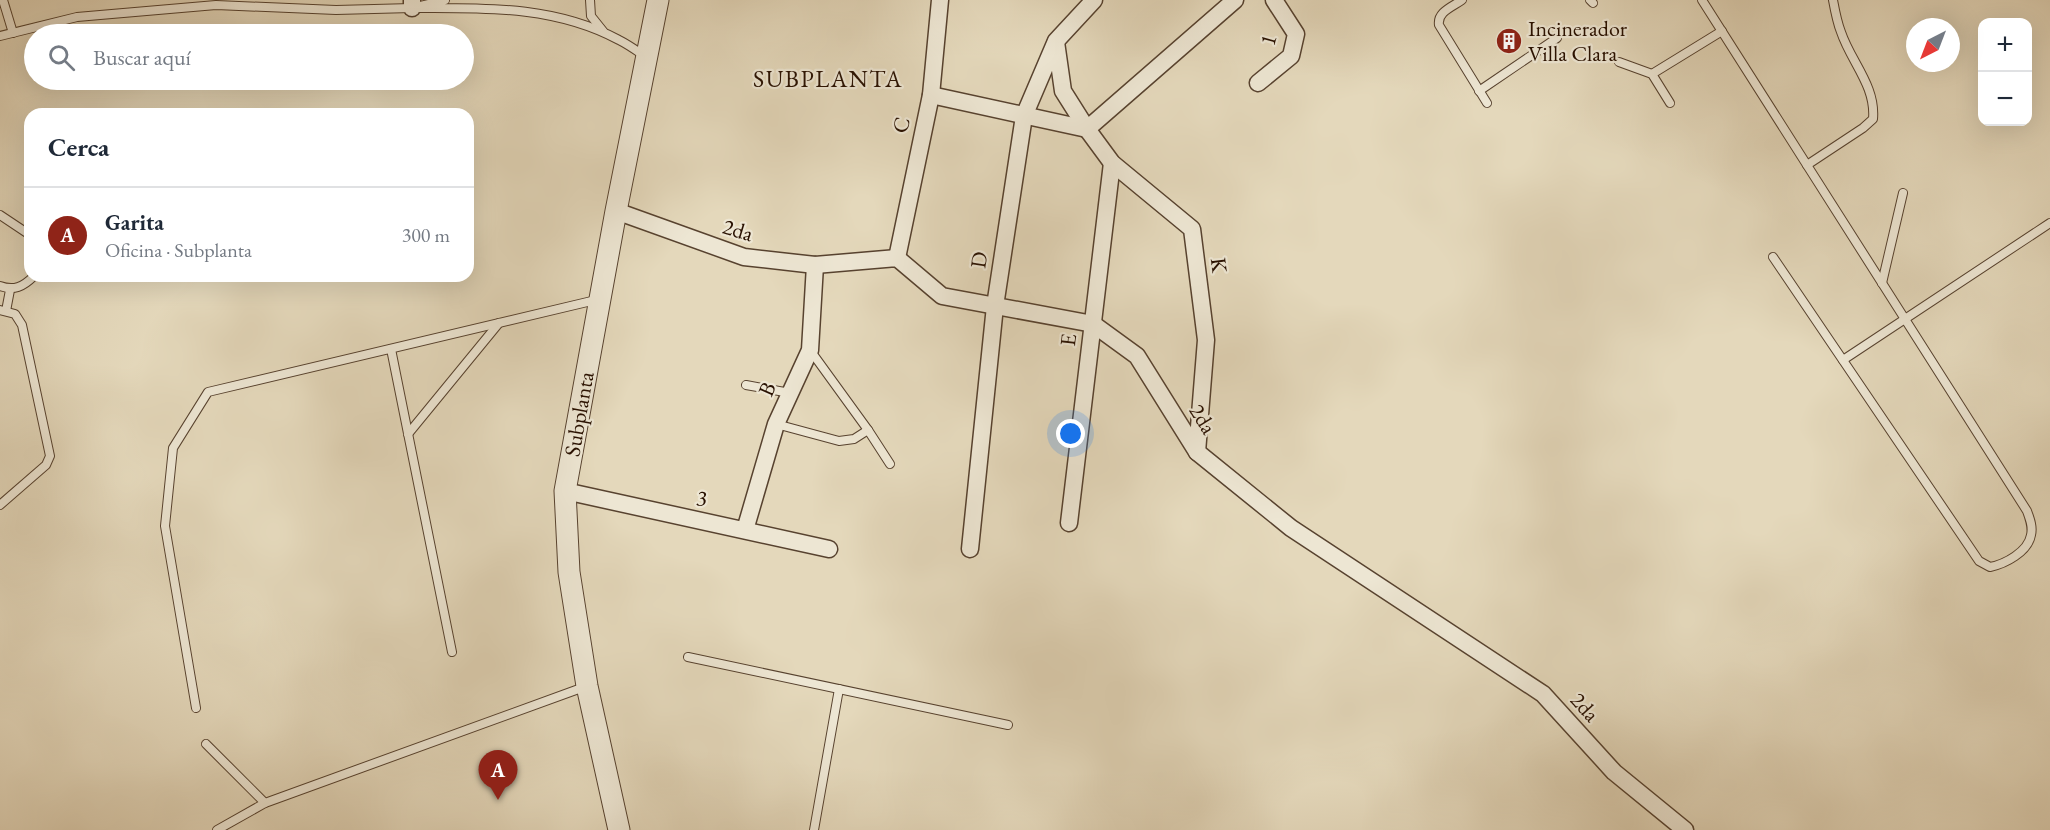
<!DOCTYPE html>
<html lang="es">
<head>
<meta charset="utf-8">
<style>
	:root { --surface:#fff; --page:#f2f2f3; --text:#1f2937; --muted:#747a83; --line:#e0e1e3; --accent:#8f2418 }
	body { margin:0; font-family:"EB Garamond",serif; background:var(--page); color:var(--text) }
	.controls { position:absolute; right:18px; top:18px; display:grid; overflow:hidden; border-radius:12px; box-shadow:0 6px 24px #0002 }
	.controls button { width:54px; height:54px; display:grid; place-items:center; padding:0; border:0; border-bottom:2px solid var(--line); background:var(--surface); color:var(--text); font:30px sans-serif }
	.compass { position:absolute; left:1906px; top:18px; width:54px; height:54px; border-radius:50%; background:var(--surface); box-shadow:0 6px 24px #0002; rotate:222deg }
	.you { position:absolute; left:1071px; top:434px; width:21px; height:21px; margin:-15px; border:4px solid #fff; border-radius:50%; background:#1a73e8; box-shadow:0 0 0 9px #1a73e833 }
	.badge { display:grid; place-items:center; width:39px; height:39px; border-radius:50%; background:var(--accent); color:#fff; font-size:20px; font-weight:700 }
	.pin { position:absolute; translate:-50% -50px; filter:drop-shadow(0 2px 3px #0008) }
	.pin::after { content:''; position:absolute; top:32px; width:21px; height:18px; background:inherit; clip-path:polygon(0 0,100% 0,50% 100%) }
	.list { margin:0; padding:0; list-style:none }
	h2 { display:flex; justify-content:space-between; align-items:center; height:78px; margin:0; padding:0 24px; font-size:26px }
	h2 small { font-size:20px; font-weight:400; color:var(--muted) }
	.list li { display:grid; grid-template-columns:39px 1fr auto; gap:18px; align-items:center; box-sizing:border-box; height:96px; padding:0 24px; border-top:2px solid var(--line) }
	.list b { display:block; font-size:22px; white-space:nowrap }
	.list p { margin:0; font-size:20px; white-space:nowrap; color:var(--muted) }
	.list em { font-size:20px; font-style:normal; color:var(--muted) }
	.icon { flex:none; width:33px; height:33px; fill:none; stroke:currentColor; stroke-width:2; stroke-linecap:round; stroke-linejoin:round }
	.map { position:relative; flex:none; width:2050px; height:830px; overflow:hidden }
	.search { position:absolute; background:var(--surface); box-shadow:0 6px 24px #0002; left:24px; top:24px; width:450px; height:66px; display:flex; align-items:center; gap:15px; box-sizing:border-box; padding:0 21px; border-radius:33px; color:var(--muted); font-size:22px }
	.panel { position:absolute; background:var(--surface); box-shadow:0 6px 24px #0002; left:24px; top:108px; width:450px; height:174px; border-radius:18px }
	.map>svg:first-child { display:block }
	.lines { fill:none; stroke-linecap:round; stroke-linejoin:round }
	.service-casing { stroke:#57422f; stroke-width:10 }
	.minor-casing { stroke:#57422f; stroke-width:19 }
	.tertiary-casing { stroke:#57422f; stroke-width:23 }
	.service { stroke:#ede6d3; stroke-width:8 }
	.minor { stroke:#ede6d3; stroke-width:16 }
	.tertiary { stroke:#ede6d3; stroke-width:21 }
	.labels { text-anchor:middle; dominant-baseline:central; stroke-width:4.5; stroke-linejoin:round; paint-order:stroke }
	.poi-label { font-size:22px; fill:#281000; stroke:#ede6d3; text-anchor:start }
	.street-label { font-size:22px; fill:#281000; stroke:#ede6d3 }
	.neighbourhood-label { font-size:24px; letter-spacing:1.5px; fill:#281000; stroke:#ede6d3 }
</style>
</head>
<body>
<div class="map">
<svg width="2050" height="830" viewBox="0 0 2050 830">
	<rect width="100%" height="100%" fill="#e4d8bb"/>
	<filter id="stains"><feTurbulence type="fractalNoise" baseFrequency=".00333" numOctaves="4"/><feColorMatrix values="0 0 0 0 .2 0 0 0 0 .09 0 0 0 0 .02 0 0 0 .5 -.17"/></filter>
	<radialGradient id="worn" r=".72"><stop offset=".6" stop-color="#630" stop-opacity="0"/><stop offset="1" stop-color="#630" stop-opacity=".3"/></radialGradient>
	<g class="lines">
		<g class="service-casing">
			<g id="service">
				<polyline points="3,0 13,33"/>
				<path d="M445,0L412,8C483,8 554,5 619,40C629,45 637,51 646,57"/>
				<polyline points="590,0 591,16 603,31"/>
				<path d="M1462,0C1452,7 1437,12 1439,25L1487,103"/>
				<polyline points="1590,0 1593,3"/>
				<path d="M1702,0L2027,511C2030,519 2033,527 2031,535C2028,552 2005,564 1990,567L1979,561L1773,257"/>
				<polyline points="0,36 77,17 216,5 336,10 412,8"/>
				<polyline points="1619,62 1652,74 1670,103"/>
				<polyline points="1652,74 1722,31"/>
				<polyline points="1479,91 1557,38"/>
				<path d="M1807,165L1863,128L1873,119C1876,86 1851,62 1841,32C1837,22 1835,11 1833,0"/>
				<polyline points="0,215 30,235"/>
				<polyline points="1882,283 1903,193"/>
				<path d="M0,286C14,291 23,287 34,276"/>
				<polyline points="0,310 15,314 22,325 50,456 46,465 0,505"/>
				<polyline points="6,311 10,290"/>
				<polyline points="391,349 452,652"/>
				<polyline points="810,350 868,430 890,464"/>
				<polyline points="1843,360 2050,223"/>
				<polyline points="746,385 790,393"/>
				<polyline points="776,424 839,441 854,439 868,430"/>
				<polyline points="408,434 499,323"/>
				<polyline points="688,657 1008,725"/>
				<polyline points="196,708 165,526 173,448 208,392 600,299"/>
				<polyline points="206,744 265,803"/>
				<polyline points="217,830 265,803 587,686"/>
				<polyline points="814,830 839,689"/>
			</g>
		</g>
		<g class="minor-casing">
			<g id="minor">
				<polyline points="412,0 412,8"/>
				<polyline points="1056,42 1063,91 1087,129 1112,163 1192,229 1206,340 1197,452"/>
				<polyline points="1258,83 1291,56 1296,34 1274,0"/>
				<polyline points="931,95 1087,129 1235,0"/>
				<polyline points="616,211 744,257 815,265 897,258 942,296 1093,324 1137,356 1197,452 1291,528 1543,694 1614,772 1685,830"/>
				<polyline points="897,258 931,95 940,0"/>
				<polyline points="565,491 829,549"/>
				<polyline points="1069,523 1112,163"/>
				<polyline points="745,530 776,424 810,350 815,265"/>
				<polyline points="970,549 995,306 1024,116 1056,41 1094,0"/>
			</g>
		</g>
		<g class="tertiary-casing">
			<polyline id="tertiary" points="619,830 587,686 569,572 565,491 616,211 658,0"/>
		</g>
		<use href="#service" class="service"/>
		<use href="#minor" class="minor"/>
		<use href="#tertiary" class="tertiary"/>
	</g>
	<defs>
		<g id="building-disc" transform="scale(1.35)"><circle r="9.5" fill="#8f2418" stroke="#ede6d3"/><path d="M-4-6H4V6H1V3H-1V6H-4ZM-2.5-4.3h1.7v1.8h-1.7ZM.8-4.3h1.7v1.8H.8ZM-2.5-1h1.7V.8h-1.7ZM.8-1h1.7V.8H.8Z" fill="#fff"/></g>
	</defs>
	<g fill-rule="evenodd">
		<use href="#building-disc" x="1509" y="41"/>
	</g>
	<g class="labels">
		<g class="poi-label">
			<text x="1528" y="28">Incinerador<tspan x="1528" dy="25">Villa Clara</tspan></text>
		</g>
		<g class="street-label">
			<text transform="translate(1268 40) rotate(-75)">1</text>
			<text transform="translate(901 125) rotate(-78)">C</text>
			<text transform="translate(738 230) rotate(17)">2da</text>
			<text transform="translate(979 260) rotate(-81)">D</text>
			<text transform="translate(1219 265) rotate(83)">K</text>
			<text transform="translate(1068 340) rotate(-83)">E</text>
			<text transform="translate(767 389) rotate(-66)">B</text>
			<text transform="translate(579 414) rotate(-80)">Subplanta</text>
			<text transform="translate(1203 419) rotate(58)">2da</text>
			<text transform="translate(702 498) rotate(12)">3</text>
			<text transform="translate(1585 707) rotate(48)">2da</text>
		</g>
		<g class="neighbourhood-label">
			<text x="828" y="78">SUBPLANTA</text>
		</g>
	</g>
	<rect width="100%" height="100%" filter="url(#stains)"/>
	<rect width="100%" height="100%" fill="url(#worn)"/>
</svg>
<div class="controls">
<button>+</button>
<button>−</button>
</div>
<svg class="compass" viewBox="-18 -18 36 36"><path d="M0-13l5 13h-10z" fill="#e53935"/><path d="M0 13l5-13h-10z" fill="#747a83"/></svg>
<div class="you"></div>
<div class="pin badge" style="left:498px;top:800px">A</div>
<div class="search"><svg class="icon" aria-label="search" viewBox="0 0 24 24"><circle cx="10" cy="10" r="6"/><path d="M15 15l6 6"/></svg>Buscar aquí</div>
<section class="panel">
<h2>Cerca<small></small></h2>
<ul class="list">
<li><span class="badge">A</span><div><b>Garita</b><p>Oficina · Subplanta</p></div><em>300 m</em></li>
</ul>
</section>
</div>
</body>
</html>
